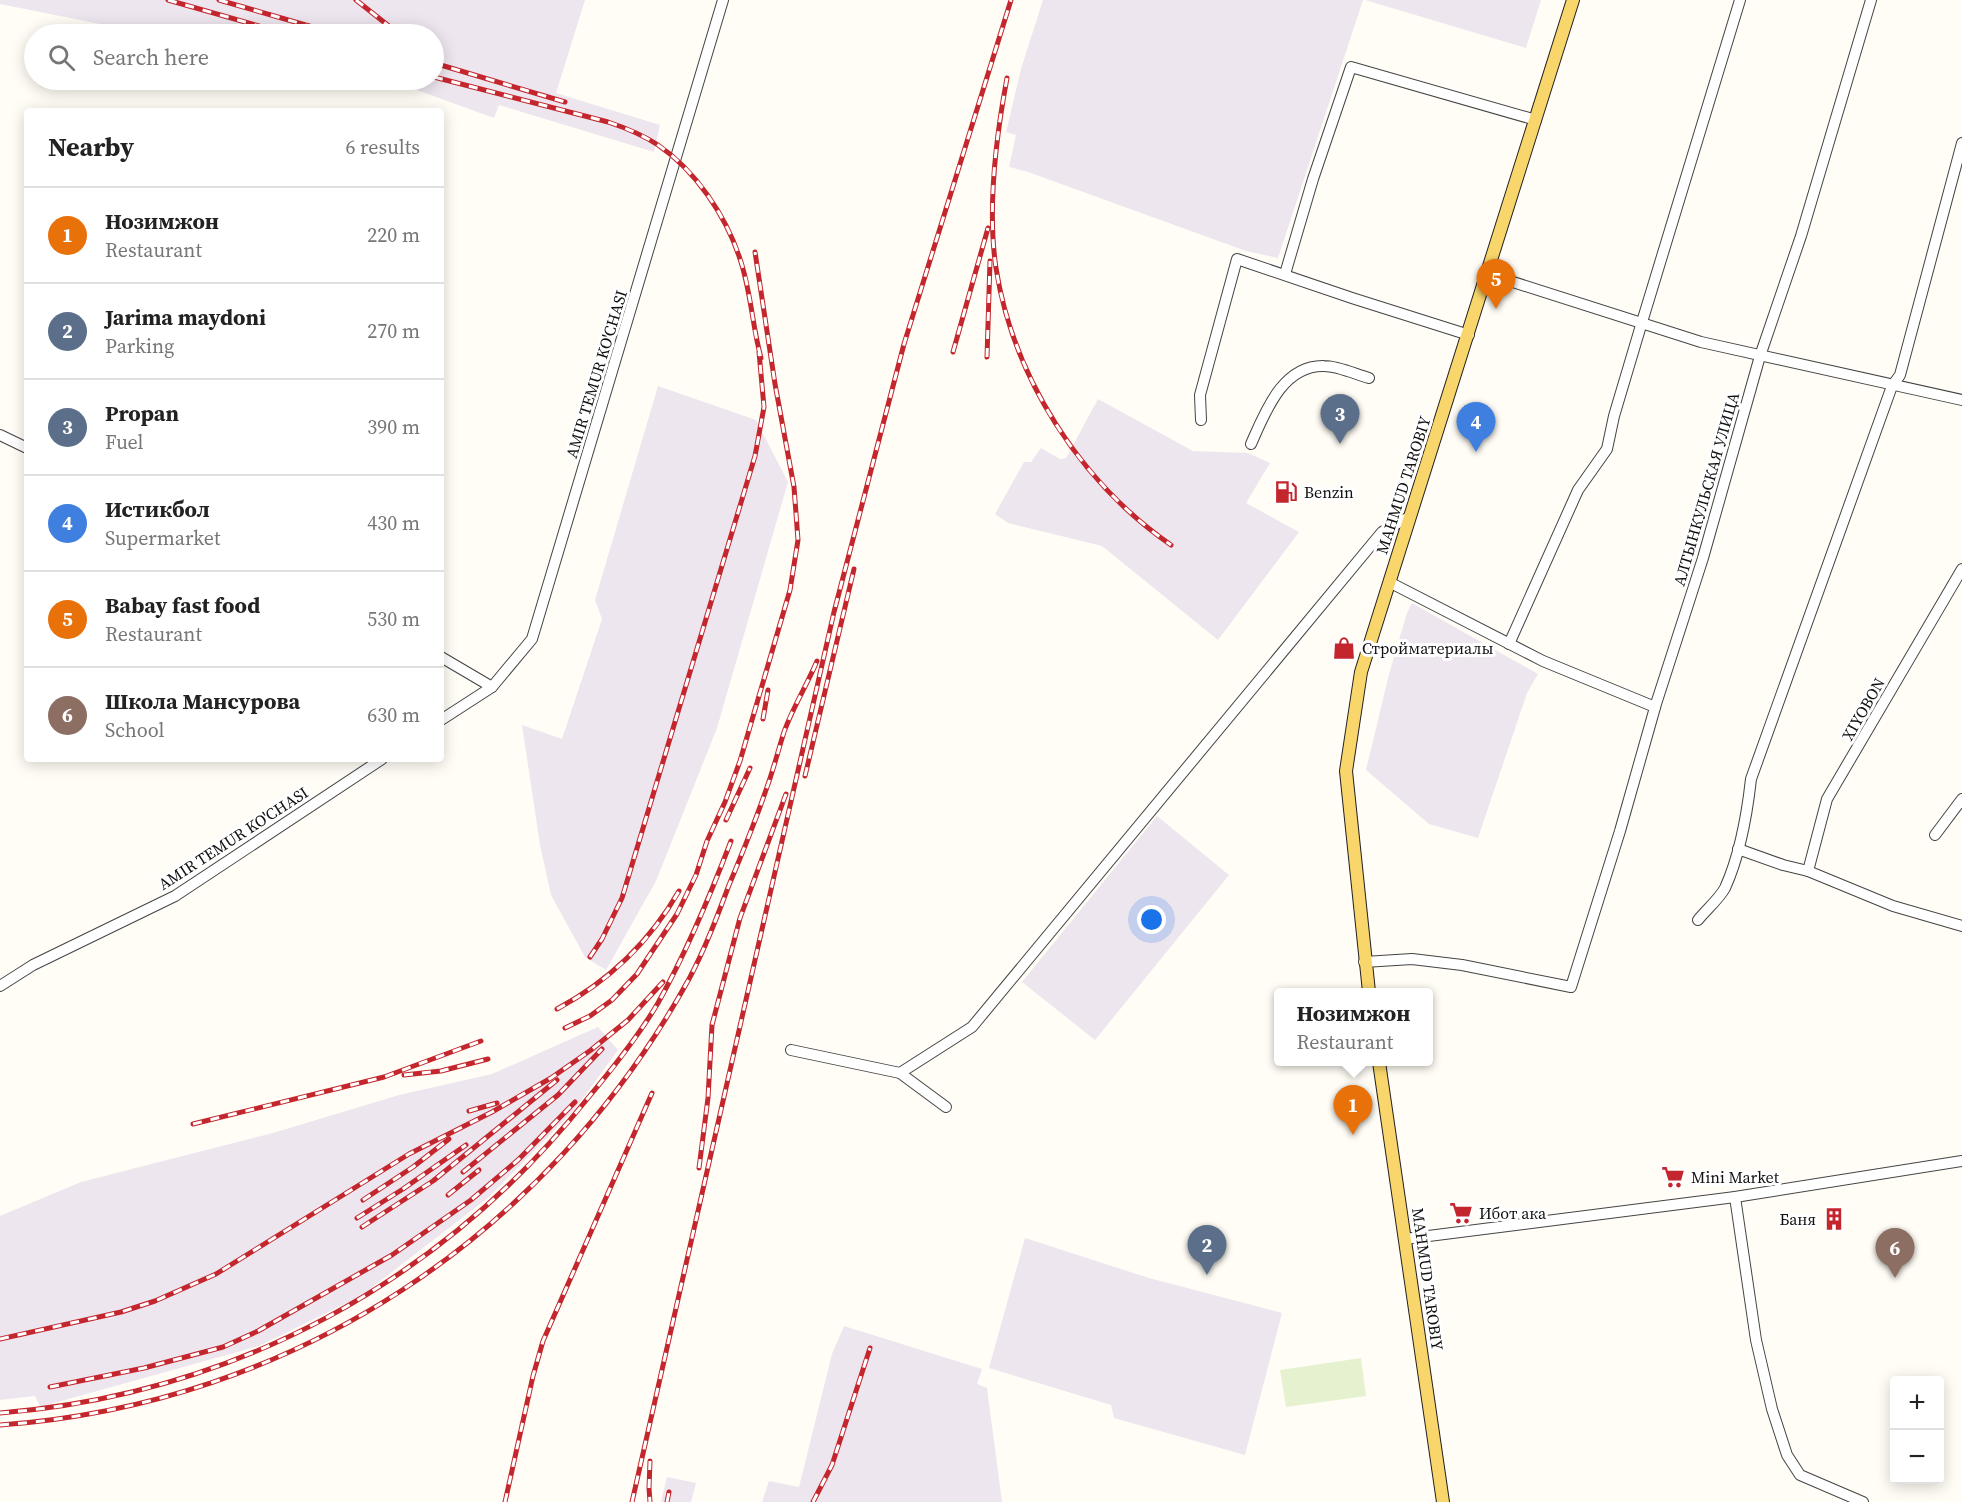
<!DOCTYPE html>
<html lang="en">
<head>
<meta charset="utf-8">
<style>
	:root { --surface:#fff; --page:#f2f2f2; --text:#222; --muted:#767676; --line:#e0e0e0; --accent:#d93025 }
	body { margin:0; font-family:"Source Serif 4",serif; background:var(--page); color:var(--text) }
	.controls { position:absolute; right:18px; bottom:18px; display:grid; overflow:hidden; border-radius:6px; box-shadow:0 3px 15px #0003 }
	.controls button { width:54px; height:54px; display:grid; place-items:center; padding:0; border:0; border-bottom:2px solid var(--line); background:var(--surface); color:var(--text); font:30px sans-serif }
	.you { position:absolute; left:1152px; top:920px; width:21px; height:21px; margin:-15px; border:4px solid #fff; border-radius:50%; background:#1a73e8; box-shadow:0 0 0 9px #1a73e833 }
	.badge { display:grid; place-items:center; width:39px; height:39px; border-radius:50%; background:var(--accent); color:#fff; font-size:20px; font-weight:700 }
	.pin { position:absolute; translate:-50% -50px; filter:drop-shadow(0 2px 3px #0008) }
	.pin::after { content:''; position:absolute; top:32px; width:21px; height:18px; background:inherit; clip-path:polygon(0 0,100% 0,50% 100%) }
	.popup { position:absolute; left:1274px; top:988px; width:159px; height:78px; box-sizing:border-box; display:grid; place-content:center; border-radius:6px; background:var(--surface); filter:drop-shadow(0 2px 4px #0005); font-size:20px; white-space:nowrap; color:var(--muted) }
	.popup b { font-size:22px; color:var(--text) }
	.popup::after { content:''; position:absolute; left:50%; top:100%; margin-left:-12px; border:12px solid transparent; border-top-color:var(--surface) }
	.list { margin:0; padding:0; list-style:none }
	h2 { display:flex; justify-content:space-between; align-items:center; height:78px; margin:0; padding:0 24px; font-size:26px }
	h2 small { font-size:20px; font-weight:400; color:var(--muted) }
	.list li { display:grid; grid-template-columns:39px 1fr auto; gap:18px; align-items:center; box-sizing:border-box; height:96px; padding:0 24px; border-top:2px solid var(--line) }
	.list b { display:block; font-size:22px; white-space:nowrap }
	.list p { margin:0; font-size:20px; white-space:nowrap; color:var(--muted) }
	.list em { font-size:20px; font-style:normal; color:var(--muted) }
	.icon { flex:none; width:33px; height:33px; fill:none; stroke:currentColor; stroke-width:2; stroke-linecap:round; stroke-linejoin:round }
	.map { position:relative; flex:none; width:1962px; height:1502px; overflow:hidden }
	.search { position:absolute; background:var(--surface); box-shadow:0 3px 15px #0003; left:24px; top:24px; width:420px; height:66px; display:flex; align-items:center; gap:15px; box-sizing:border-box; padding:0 21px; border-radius:33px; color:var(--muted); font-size:22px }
	.panel { position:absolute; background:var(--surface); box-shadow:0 3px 15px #0003; left:24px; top:108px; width:420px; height:654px; border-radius:6px }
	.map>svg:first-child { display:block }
	.industrial { fill:#eee6ef }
	.pitch { fill:#e6f2cf }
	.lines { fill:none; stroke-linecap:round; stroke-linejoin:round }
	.minor-casing { stroke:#444; stroke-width:12 }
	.major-casing { stroke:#222; stroke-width:14 }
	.minor { stroke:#fff; stroke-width:10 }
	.major { stroke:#f9d66b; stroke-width:12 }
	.rail-casing { stroke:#c4262e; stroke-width:5 }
	.rail { stroke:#fff; stroke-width:3; stroke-dasharray:9; stroke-linecap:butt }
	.labels { text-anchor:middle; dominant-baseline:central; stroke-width:6; stroke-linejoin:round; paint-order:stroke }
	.street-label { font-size:16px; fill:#111; stroke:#fff }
	.poi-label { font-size:16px; fill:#111; stroke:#fff; text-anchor:start }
</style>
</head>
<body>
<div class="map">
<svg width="1962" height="1502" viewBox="0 0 1962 1502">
	<rect width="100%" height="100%" fill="#fffdf5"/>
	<g class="industrial">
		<polygon points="0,0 585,0 556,93 660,125 654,152 499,105 494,118 389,80 434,80 434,34 150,34 0,4"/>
		<polygon points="1043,0 1363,0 1278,258 1246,251 1028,172 1009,167 1016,135 1006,132 1021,69"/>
		<polygon points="1365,0 1541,0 1526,48"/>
		<polygon points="658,386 756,420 788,482 717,728 656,881 606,970 585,957 551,895 540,845 522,725 562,739 602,619 595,600"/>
		<polygon points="1098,399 1193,451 1248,453 1270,463 1246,503 1299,532 1218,640 1102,546 1008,523 995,514 1024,462 1031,462 1041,448 1060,459 1066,458"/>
		<polygon points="1412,603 1538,674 1527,693 1478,838 1429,824 1366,770 1389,674 1407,613"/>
		<polygon points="1157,816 1229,875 1095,1040 1022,982"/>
		<polygon points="598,1027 618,1050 575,1109 489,1197 361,1296 259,1346 40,1407 35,1396 0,1400 0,1216 81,1182 273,1133 399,1095 492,1074"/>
		<polygon points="1025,1238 1149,1278 1282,1313 1245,1455 1114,1418 1111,1405 989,1368"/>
		<polygon points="844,1326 982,1369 977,1384 987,1388 1002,1502 762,1502 769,1481 799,1487 832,1354"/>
		<polygon points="667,1477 696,1483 691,1502 661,1502"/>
	</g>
	<polygon class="pitch" points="1361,1358 1366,1396 1286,1407 1280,1370"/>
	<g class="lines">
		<g class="minor-casing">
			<g id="minor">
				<polyline points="1285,274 1313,179 1351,67 1536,120"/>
				<polyline points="1488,274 1701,342 1962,400"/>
				<polyline points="1201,420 1200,395 1237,259 1352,298 1469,335"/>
				<polyline points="0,435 27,448"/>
				<path d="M1251,444C1265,413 1282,365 1324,366C1338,366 1355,374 1369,378"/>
				<polyline points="1389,582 1543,661 1655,707"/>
				<polyline points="1509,644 1578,490 1607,449 1614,416 1642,322 1740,0"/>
				<polyline points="441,657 492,687"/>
				<polyline points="441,720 492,687 532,639 723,0"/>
				<polyline points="1935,835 1962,799"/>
				<polyline points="1738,849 1783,865 1808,871 1893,906 1962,926"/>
				<polyline points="1808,871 1827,799 1962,569"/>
				<path d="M1698,920C1706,910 1719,899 1725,888C1740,855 1747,815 1751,779L1892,386L1900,375L1962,143"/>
				<polyline points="1364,962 1412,959 1462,965 1571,987 1620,831 1656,704 1703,558 1760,356 1801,236 1871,0"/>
				<polyline points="0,986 33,965 175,896 382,759"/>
				<polyline points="791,1050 900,1073 972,1027 1382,532 1409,517"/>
				<polyline points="900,1073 946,1107"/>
				<polyline points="1735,1197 1756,1340 1772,1409 1787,1455 1800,1475 1863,1502"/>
				<polyline points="1405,1239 1735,1197 1962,1161"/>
			</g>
		</g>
		<g class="major-casing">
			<g id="major">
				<polyline points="1369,992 1346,771 1361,672 1573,0"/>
				<polyline points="1379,1062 1443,1502"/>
			</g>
		</g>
		<use href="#minor" class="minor"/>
		<use href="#major" class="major"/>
		<g class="rail-casing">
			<g id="rail">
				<polyline points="168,0 287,34"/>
				<polyline points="219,0 337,34"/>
				<polyline points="356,0 399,34"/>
				<polyline points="434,63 565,102"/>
				<path d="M434,77L608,122C626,128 643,135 658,145C696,171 726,216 740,259C751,291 752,325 761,358"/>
				<path d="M1007,78C996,137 987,208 996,268C1013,377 1080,482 1171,545"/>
				<polyline points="953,352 988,228"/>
				<polyline points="987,357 990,261"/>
				<polyline points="763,719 768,690"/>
				<polyline points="805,776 854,569"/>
				<polyline points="726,820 750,768"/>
				<polyline points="590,957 602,939 622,898 755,456 764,407 759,352"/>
				<path d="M557,1009C609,981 649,943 679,891"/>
				<polyline points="565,1028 590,1016 612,1000 637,974 677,914 696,875 707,841 725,802 740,761 790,590 798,540 794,487 775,384 755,252"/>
				<polyline points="404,1075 441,1071 488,1059"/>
				<polyline points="469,1111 497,1103"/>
				<polyline points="193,1124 384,1077 481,1041"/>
				<polyline points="699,1168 708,1098 712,1025 740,918 786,794"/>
				<polyline points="463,1172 558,1095 602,1049"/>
				<polyline points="448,1195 479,1170"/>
				<polyline points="363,1200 413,1167 449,1139"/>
				<polyline points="357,1218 403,1189 466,1145"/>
				<polyline points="362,1227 433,1181 557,1080"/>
				<polyline points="0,1339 121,1312 155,1301 216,1274 409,1154 492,1112 551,1078 591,1050 628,1020 663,982"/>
				<polyline points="50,1387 144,1368 223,1347 258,1331 392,1255 471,1200 518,1160 575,1102"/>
				<path d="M0,1413C235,1394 441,1282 588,1098C613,1068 638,1037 658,1003C687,951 710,896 731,841"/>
				<path d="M0,1425C294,1404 547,1236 689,979C705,949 717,917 729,885C742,854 755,822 766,790C773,771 778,751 784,732C793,707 807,685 817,661"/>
				<polyline points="650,1461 649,1488 650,1502"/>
				<polyline points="505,1502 533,1376 543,1341 652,1093"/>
				<polyline points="632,1502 834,612 904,344 1011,0"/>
				<polyline points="667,1502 669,1492"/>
				<polyline points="813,1502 832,1465 870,1348"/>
			</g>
		</g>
		<use href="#rail" class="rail"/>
	</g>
	<defs>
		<g id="fuel-bare" transform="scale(1.8)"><path d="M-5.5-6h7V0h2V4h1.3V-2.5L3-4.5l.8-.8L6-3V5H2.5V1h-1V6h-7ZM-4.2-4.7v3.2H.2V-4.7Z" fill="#c4262e" stroke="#fff" stroke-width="2.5" paint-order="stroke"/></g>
		<g id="shop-bare" transform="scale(1.8)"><path d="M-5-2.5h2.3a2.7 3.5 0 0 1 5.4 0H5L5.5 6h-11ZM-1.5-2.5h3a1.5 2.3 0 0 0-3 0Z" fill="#c4262e" stroke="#fff" stroke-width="2.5" paint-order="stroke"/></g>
		<g id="supermarket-bare" transform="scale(1.8)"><path d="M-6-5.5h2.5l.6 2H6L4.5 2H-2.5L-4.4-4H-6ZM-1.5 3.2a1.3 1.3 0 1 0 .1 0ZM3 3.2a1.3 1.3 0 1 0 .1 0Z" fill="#c4262e" stroke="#fff" stroke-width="2.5" paint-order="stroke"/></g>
		<g id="building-bare" transform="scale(1.8)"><path d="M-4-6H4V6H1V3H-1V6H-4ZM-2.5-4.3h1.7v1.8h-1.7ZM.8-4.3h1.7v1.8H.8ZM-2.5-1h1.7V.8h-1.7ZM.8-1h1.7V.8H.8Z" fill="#c4262e" stroke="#fff" stroke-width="2.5" paint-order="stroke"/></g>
	</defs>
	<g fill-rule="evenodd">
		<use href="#fuel-bare" x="1286" y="492"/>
		<use href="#shop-bare" x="1344" y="648"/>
		<use href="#supermarket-bare" x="1673" y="1177"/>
		<use href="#supermarket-bare" x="1461" y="1213"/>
		<use href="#building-bare" x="1834" y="1219"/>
	</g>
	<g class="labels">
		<g class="street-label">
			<text transform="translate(596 374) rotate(-73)">AMIR TEMUR KO'CHASI</text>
			<text transform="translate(1403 485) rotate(-72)">MAHMUD TAROBIY</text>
			<text transform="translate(1706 489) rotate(-74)">АЛТЫНКУЛЬСКАЯ УЛИЦА</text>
			<text transform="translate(1863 709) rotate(-60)">XIYOBON</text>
			<text transform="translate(233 838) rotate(-33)">AMIR TEMUR KO'CHASI</text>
			<text transform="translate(1428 1279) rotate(82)">MAHMUD TAROBIY</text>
		</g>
		<g class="poi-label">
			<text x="1304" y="492">Benzin</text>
			<text x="1362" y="648">Стройматериалы</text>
			<text x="1691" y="1177">Mini Market</text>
			<text x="1479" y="1213">Ибот ака</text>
			<text x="1816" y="1219" text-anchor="end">Баня</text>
		</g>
	</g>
</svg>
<div class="controls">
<button>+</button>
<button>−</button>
</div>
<div class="you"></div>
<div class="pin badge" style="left:1353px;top:1135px;background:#e8710a">1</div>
<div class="popup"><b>Нозимжон</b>Restaurant</div>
<div class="pin badge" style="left:1207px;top:1275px;background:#5c6f8a">2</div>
<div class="pin badge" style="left:1340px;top:444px;background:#5c6f8a">3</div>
<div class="pin badge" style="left:1476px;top:452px;background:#3f7fe0">4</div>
<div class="pin badge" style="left:1496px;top:309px;background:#e8710a">5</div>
<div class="pin badge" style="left:1895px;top:1278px;background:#8d6e63">6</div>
<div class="search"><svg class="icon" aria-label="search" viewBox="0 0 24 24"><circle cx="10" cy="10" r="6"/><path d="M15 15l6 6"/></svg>Search here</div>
<section class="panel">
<h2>Nearby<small>6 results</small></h2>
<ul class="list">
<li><span class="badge" style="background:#e8710a">1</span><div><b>Нозимжон</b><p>Restaurant</p></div><em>220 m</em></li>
<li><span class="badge" style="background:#5c6f8a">2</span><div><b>Jarima maydoni</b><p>Parking</p></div><em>270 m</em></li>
<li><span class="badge" style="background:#5c6f8a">3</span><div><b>Propan</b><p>Fuel</p></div><em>390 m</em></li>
<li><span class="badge" style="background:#3f7fe0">4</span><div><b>Истикбол</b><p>Supermarket</p></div><em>430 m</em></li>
<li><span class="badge" style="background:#e8710a">5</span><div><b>Babay fast food</b><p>Restaurant</p></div><em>530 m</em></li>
<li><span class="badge" style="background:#8d6e63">6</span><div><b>Школа Мансурова</b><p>School</p></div><em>630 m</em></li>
</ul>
</section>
</div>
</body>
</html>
